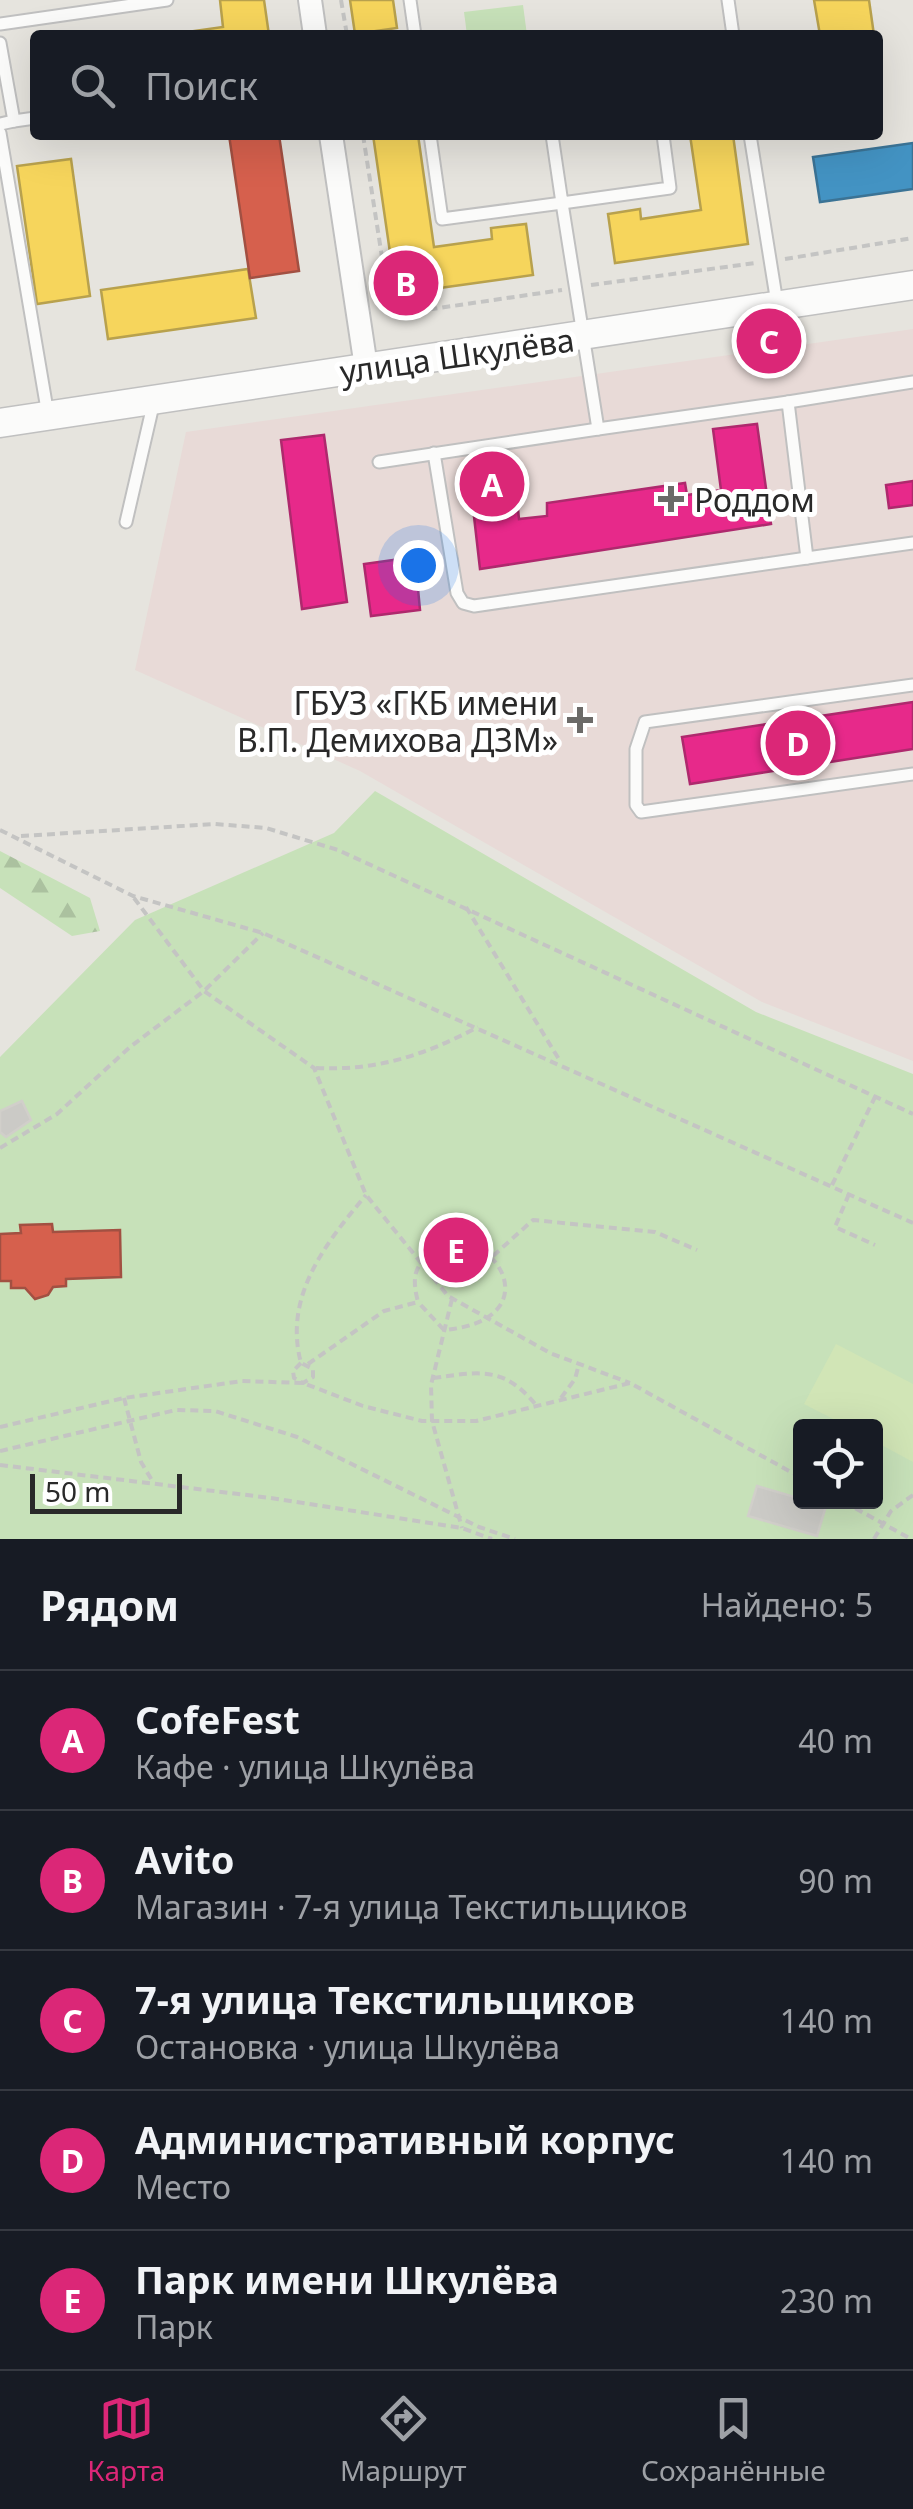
<!DOCTYPE html>
<html lang="ru">
<head>
<meta charset="utf-8">
<style>
	:root { --surface:#171b24; --page:#242831; --text:#f1f3f6; --muted:#9ea1a6; --line:#363941; --accent:#db2777 }
	body { margin:0; font-family:"Noto Sans",sans-serif; background:var(--page); color:var(--text) }
	.controls { position:absolute; right:30px; bottom:30px; display:grid; overflow:hidden; border-radius:10px; box-shadow:0 10px 40px #0002 }
	.controls button { width:90px; height:90px; display:grid; place-items:center; padding:0; border:0; border-bottom:2px solid var(--line); background:var(--surface); color:var(--text); font:50px sans-serif }
	.scale { position:absolute; left:30px; bottom:25px; width:152px; box-sizing:border-box; padding-left:10px; border:5px solid #292929; border-top:0; font-size:28px; line-height:35px; white-space:nowrap; color:#292929; -webkit-text-stroke:8px #fff; paint-order:stroke }
	.you { position:absolute; left:418px; top:565px; width:35px; height:35px; margin:-25px; border:8px solid #fff; border-radius:50%; background:#1a73e8; box-shadow:0 0 0 15px #1a73e833 }
	.badge { display:grid; place-items:center; width:65px; height:65px; border-radius:50%; background:var(--accent); color:#fff; font-size:32px; font-weight:700 }
	.pin { position:absolute; translate:-50% -50%; border:5px solid #fff; box-shadow:0 2px 10px #0006 }
	.list { margin:0; padding:0; list-style:none }
	h2 { display:flex; justify-content:space-between; align-items:center; height:130px; margin:0; padding:0 40px; font-size:42px }
	h2 small { font-size:32px; font-weight:400; color:var(--muted) }
	.list li { display:grid; grid-template-columns:65px 1fr auto; gap:30px; align-items:center; box-sizing:border-box; height:140px; padding:0 40px; border-top:2px solid var(--line) }
	.list b { display:block; font-size:38px; white-space:nowrap }
	.list p { margin:0; font-size:32px; white-space:nowrap; color:var(--muted) }
	.list em { font-size:32px; font-style:normal; color:var(--muted) }
	.icon { flex:none; width:55px; height:55px; fill:none; stroke:currentColor; stroke-width:2; stroke-linecap:round; stroke-linejoin:round }
	.map { position:relative; flex:none; width:913px; height:1539px; overflow:hidden }
	.search { position:absolute; background:var(--surface); box-shadow:0 10px 40px #0002; left:30px; right:30px; top:30px; height:110px; display:flex; align-items:center; gap:25px; box-sizing:border-box; padding:0 35px; border-radius:10px; color:var(--muted); font-size:38px }
	.sheet { height:830px; background:var(--surface) }
	nav { display:flex; justify-content:space-around; align-items:center; box-sizing:border-box; height:140px; border-top:2px solid var(--line); background:var(--surface); font-size:28px; color:var(--muted) }
	nav a { display:grid; justify-items:center; gap:5px }
	nav .on { color:var(--accent) }
	.map>svg:first-child { display:block }
	.medical { fill:#e8dad7 }
	.forest { fill:url(#forest-firs) }
	.park { fill:#c7e1b9; fill-rule:evenodd }
	.pitch { fill:#d1e5b6 }
	.homes { fill:#f6d55c; stroke:#b8a14d; stroke-width:2.5 }
	.shops { fill:#d6604d; stroke:#a25042; stroke-width:2.5 }
	.schools { fill:#4393c3; stroke:#3b7395; stroke-width:2.5 }
	.health { fill:#e7298a; stroke:#ae296d; stroke-width:2.5 }
	.building { fill:#cbcac6; stroke:#d1cfca; stroke-width:2.5 }
	.lines { fill:none; stroke-linecap:round; stroke-linejoin:round }
	.service-casing { stroke:#c0c0c0; stroke-width:15 }
	.minor-casing { stroke:#c0c0c0; stroke-width:26 }
	.tertiary-casing { stroke:#c0c0c0; stroke-width:31 }
	.path { stroke:#c4c4c3; stroke-width:4; stroke-dasharray:8 5; stroke-linecap:butt }
	.service { stroke:#fbfbfa; stroke-width:11 }
	.minor { stroke:#fbfbfa; stroke-width:22 }
	.tertiary { stroke:#fbfbfa; stroke-width:28 }
	.poi-dot { fill:#6b6a68; stroke:#fff; stroke-width:4 }
	.labels { text-anchor:middle; dominant-baseline:central; stroke-width:10; stroke-linejoin:round; paint-order:stroke }
	.street-label { font-size:32px; fill:#292929; stroke:#fff }
	.poi-label { font-size:32px; fill:#292929; stroke:#fff; text-anchor:start }
</style>
</head>
<body>
<div class="map">
<svg width="913" height="1539" viewBox="0 0 913 1539">
	<defs>
		<pattern id="forest-firs" width="22" height="20" patternUnits="userSpaceOnUse" patternTransform="scale(2.5)"><rect width="22" height="20" fill="#c7e1b9"/><path d="M5 1l3.5 6h-7zM16 11l3.5 6h-7z" fill="#abc19f"/></pattern>
	</defs>
	<rect width="100%" height="100%" fill="#e6e4de"/>
	<polygon class="medical" points="913,329 913,1061 762,1002 360,771 135,670 186,432"/>
	<polygon class="forest" points="0,851 90,898 100,931 72,936 0,888"/>
	<g class="park">
		<polygon points="523,5 527,35 467,35 464,12"/>
		<path d="M375,791L756,1012L913,1074V1539H0V1057L135,920L334,833ZM800,1426H876V1502H800Z"/>
	</g>
	<polygon class="pitch" points="836,1344 913,1384 913,1462 876,1442 876,1426 847,1426 804,1404"/>
	<g class="homes">
		<polygon points="220,0 264,0 269,35 166,35 223,27"/>
		<polygon points="350,0 393,0 397,28 355,34"/>
		<polygon points="814,0 869,0 874,35 820,35"/>
		<polygon points="373,135 418,135 434,247 492,239 491,228 526,224 533,275 396,294"/>
		<polygon points="690,135 733,135 748,244 615,263 608,214 640,209 641,219 701,210"/>
		<polygon points="71,159 90,296 37,304 17,166"/>
		<polygon points="248,269 256,318 108,339 101,290"/>
	</g>
	<g class="shops">
		<polygon points="229,135 279,135 299,271 250,278"/>
		<polygon points="52,1224 53,1232 120,1230 121,1277 66,1279 66,1286 53,1287 48,1295 35,1299 25,1288 11,1288 11,1281 0,1281 0,1234 21,1233 20,1225"/>
	</g>
	<polygon class="schools" points="913,143 913,189 820,202 813,157"/>
	<g class="health">
		<polygon points="757,424 771,524 480,569 468,464 513,459 519,519 547,516 547,503 685,483 687,495 721,490 713,429"/>
		<polygon points="324,435 347,602 302,609 281,440"/>
		<polygon points="913,481 913,505 889,508 886,485"/>
		<polygon points="415,557 420,610 371,616 364,564"/>
		<polygon points="913,702 913,749 690,784 682,737"/>
	</g>
	<g class="building">
		<polygon points="22,1101 31,1120 6,1137 0,1132 0,1111"/>
		<polygon points="757,1486 826,1506 817,1536 748,1516"/>
	</g>
	<g class="lines">
		<g class="service-casing">
			<g id="service">
				<polyline points="410,0 415,35"/>
				<polyline points="728,0 733,35"/>
				<polyline points="0,24 167,0"/>
				<polyline points="0,43 14,121 0,124"/>
				<polyline points="14,121 35,118"/>
				<polyline points="0,133 48,415"/>
				<polyline points="430,135 442,219 562,203 598,429 788,402 807,558 913,543"/>
				<polyline points="552,135 562,203 670,188 663,135"/>
				<polyline points="750,135 777,303"/>
				<polyline points="788,402 913,382"/>
				<polyline points="434,453 457,593 463,603 474,606 807,558"/>
				<polyline points="379,462 598,429"/>
				<polyline points="126,522 154,401"/>
				<polyline points="913,685 645,722 636,749 636,805 641,812 913,774"/>
			</g>
		</g>
		<g class="minor-casing">
			<g id="minor">
				<polyline points="310,0 315,35"/>
				<polyline points="331,135 366,367"/>
			</g>
		</g>
		<g class="tertiary-casing">
			<polyline id="tertiary" points="0,423 913,285"/>
		</g>
		<g class="path">
			<polyline points="341,0 347,35"/>
			<polyline points="363,135 391,315 562,290"/>
			<polyline points="785,259 913,238"/>
			<polyline points="591,285 755,263"/>
			<polyline points="0,830 133,896 263,933 913,1223"/>
			<polyline points="21,836 215,824 266,828 338,850 913,1114"/>
			<polyline points="134,898 204,991 314,1068 366,1195 448,1296 550,1353 630,1383"/>
			<polyline points="466,907 560,1061"/>
			<path d="M316,1068C377,1071 425,1055 478,1027"/>
			<polyline points="0,1148 57,1114 130,1047 204,991 263,933"/>
			<polyline points="832,1185 876,1095"/>
			<polyline points="849,1194 835,1227 875,1245"/>
			<polyline points="493,1256 533,1220 655,1232 697,1250"/>
			<polyline points="452,1299 431,1385 432,1421 462,1528"/>
			<path d="M301,1363L293,1371L294,1378L303,1383L313,1377V1369L301,1363C283,1296 326,1243 366,1195"/>
			<path d="M308,1364L384,1311L418,1302C413,1282 412,1268 430,1254C487,1211 559,1320 444,1330L418,1302"/>
			<path d="M433,1378C479,1372 503,1365 536,1405"/>
			<polyline points="124,1398 141,1462 153,1482"/>
			<polyline points="561,1398 575,1379 579,1364"/>
			<polyline points="0,1427 124,1398 242,1381 303,1383 363,1406 422,1421 476,1421 630,1383 800,1477"/>
			<polyline points="0,1451 176,1410 215,1411 297,1437 479,1527 515,1539"/>
			<polyline points="0,1465 271,1498 462,1528 492,1539"/>
			<polyline points="844,1502 911,1539"/>
			<polyline points="874,1539 891,1511 913,1495"/>
		</g>
		<use href="#service" class="service"/>
		<use href="#minor" class="minor"/>
		<use href="#tertiary" class="tertiary"/>
	</g>
	<g class="poi-dot">
		<path d="M666 484h10v10h10v10h-10v10h-10v-10h-10v-10h10z"/>
		<path d="M575 705h10v10h10v10h-10v10h-10v-10h-10v-10h10z"/>
	</g>
	<g class="labels">
		<g class="street-label">
			<text transform="translate(457 355) rotate(-8)">улица Шкулёва</text>
		</g>
		<g class="poi-label">
			<text x="694" y="499">Роддом</text>
			<text x="558" y="702" text-anchor="end">ГБУЗ «ГКБ имени<tspan x="558" dy="37">В.П. Демихова ДЗМ»</tspan></text>
		</g>
	</g>
</svg>
<div class="controls">
<button><svg class="icon" aria-label="locate" viewBox="0 0 24 24"><circle cx="12" cy="12" r="6"/><path d="M12 2v4M12 18v4M2 12h4M18 12h4"/></svg></button>
</div>
<div class="scale">50 m</div>
<div class="you"></div>
<div class="pin badge" style="left:492px;top:484px">A</div>
<div class="pin badge" style="left:406px;top:283px">B</div>
<div class="pin badge" style="left:769px;top:341px">C</div>
<div class="pin badge" style="left:798px;top:743px">D</div>
<div class="pin badge" style="left:456px;top:1250px">E</div>
<div class="search"><svg class="icon" aria-label="search" viewBox="0 0 24 24"><circle cx="10" cy="10" r="6"/><path d="M15 15l6 6"/></svg>Поиск</div>
</div>
<section class="sheet">
<h2>Рядом<small>Найдено: 5</small></h2>
<ul class="list">
<li><span class="badge">A</span><div><b>CofeFest</b><p>Кафе · улица Шкулёва</p></div><em>40 m</em></li>
<li><span class="badge">B</span><div><b>Avito</b><p>Магазин · 7-я улица Текстильщиков</p></div><em>90 m</em></li>
<li><span class="badge">C</span><div><b>7-я улица Текстильщиков</b><p>Остановка · улица Шкулёва</p></div><em>140 m</em></li>
<li><span class="badge">D</span><div><b>Административный корпус</b><p>Место</p></div><em>140 m</em></li>
<li><span class="badge">E</span><div><b>Парк имени Шкулёва</b><p>Парк</p></div><em>230 m</em></li>
</ul>
</section>
<nav>
<a class="on"><svg class="icon" aria-label="map" viewBox="0 0 24 24"><path d="M3 6l6-2 6 2 6-2v14l-6 2-6-2-6 2zM9 4v14M15 6v14"/></svg>Карта</a>
<a><svg class="icon" aria-label="directions" viewBox="0 0 24 24"><path d="M12 3l9 9-9 9-9-9zM9 14v-3h6M13 9l2 2-2 2"/></svg>Маршрут</a>
<a><svg class="icon" aria-label="saved" viewBox="0 0 24 24"><path d="M7 4h10v16l-5-4-5 4z"/></svg>Сохранённые</a>
</nav>
</body>
</html>
